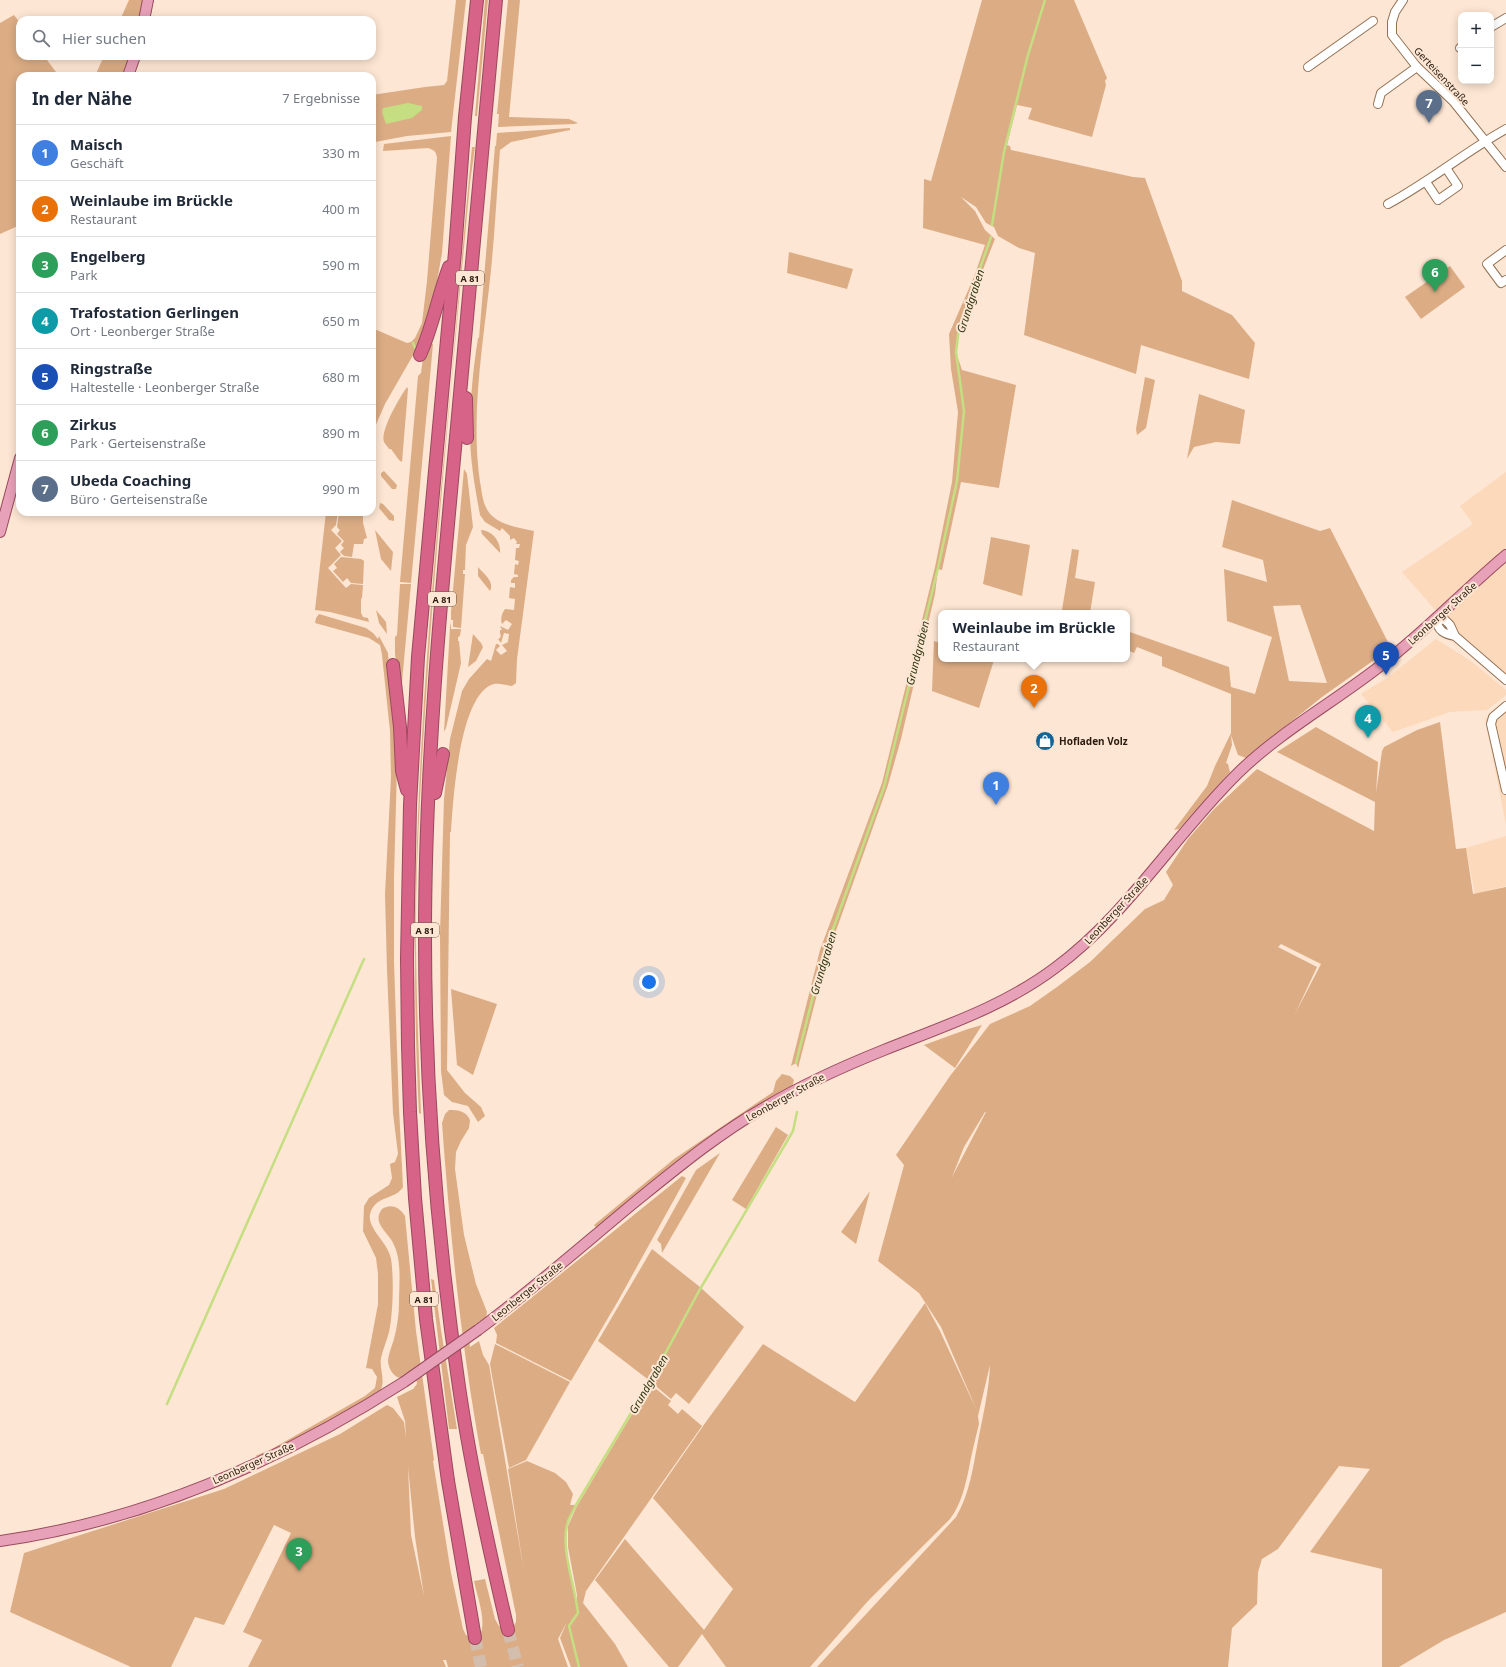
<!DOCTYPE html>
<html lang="de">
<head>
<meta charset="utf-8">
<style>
	:root { --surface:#fff; --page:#f6f6f7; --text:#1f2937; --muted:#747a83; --line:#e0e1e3; --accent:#1a73e8 }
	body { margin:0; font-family:"Noto Sans",sans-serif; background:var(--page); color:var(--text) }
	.controls { position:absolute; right:12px; top:12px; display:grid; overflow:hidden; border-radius:8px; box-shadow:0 2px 10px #0003 }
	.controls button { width:36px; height:36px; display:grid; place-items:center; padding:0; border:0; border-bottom:1px solid var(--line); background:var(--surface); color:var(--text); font:20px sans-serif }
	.you { position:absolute; left:649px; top:982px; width:14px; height:14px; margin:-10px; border:3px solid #fff; border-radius:50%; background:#1a73e8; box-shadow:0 0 0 6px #1a73e833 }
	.badge { display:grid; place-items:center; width:26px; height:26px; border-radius:50%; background:var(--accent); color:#fff; font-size:13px; font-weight:700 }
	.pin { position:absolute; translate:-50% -33px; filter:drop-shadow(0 1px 2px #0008) }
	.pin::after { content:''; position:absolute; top:21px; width:14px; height:12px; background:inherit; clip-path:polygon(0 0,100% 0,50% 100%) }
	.popup { position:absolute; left:938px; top:610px; width:192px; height:52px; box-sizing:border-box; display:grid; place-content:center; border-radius:8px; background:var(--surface); filter:drop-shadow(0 1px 3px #0005); font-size:13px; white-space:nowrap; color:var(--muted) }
	.popup b { font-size:15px; color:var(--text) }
	.popup::after { content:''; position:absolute; left:50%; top:100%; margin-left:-8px; border:8px solid transparent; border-top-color:var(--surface) }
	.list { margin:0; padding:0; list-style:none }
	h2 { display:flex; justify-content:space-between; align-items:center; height:52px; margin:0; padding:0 16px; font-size:17px }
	h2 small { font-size:13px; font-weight:400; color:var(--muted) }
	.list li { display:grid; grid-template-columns:26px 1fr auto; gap:12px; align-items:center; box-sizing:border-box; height:56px; padding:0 16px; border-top:1px solid var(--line) }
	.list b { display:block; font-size:15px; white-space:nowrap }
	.list p { margin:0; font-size:13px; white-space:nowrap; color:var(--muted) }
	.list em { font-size:13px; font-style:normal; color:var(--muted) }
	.icon { flex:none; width:22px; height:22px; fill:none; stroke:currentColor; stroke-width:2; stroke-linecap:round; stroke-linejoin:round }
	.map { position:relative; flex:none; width:1506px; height:1667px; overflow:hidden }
	.search { position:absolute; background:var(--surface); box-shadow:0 2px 10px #0003; left:16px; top:16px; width:360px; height:44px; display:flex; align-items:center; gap:10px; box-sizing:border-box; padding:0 14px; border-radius:12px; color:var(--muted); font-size:15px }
	.panel { position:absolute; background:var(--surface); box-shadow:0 2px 10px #0003; left:16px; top:72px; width:360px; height:444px; border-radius:12px }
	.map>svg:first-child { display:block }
	.built { fill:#fcd9bb }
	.green { fill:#dcad85; fill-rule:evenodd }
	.water { fill:#c4de81 }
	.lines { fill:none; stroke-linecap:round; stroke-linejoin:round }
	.stream { stroke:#c4de81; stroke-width:2.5 }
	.highway-tunnel { stroke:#d3bdac; stroke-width:12; stroke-dasharray:12 6; stroke-linecap:butt }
	.minor-casing { stroke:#937255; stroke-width:10 }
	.major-casing { stroke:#9a4a5e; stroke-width:12 }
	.highway-casing { stroke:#9a4a5e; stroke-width:14 }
	.minor { stroke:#fff; stroke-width:8 }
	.major { stroke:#e7a1b8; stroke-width:10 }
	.highway { stroke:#d76388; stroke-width:12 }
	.major-bridge-casing { stroke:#9a4a5e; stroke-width:12; stroke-linecap:butt }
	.major-bridge { stroke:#e7a1b8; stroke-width:10 }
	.labels { text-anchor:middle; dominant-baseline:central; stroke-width:4; stroke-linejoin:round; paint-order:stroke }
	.shield { fill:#fde6d3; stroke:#69584a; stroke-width:1 }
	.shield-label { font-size:9px; font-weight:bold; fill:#291b0f }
	.street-label { font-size:10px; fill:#291b0f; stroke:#fde6d3 }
	.poi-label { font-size:10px; font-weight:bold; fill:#291b0f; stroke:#fde6d3; text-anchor:start }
	.water-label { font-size:11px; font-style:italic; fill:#2d3711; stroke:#fde6d3 }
</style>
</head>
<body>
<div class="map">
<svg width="1506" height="1667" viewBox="0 0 1506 1667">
	<rect width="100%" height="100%" fill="#fde6d3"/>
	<g class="built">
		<polygon points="1506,472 1506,674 1445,621 1402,572 1473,524 1460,506"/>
		<polygon points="1436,639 1471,661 1506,690 1506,695 1487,710 1450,712 1393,732 1361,694 1387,678"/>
		<polygon points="1506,712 1506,825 1485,718"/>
		<polygon points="1506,836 1506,886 1475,894 1466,848"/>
	</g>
	<g class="green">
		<polygon points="129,0 148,0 144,20 120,20"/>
		<polygon points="456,0 466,0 451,132 407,136 375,142 373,141 372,95 425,87 444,85 447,81"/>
		<polygon points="485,0 488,0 477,116 475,116"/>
		<polygon points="508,0 520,0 509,117 569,119 578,123 574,124 498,127 499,114 497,114"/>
		<polygon points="982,0 1074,0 1107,78 1105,81 1106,85 1092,137 1028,119 1032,108 1017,105 1007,145 1010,146 1011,150 1133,177 1145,178 1182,281 1182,291 1232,315 1255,343 1249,379 1141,345 1136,374 1024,335 1035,253 1019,248 998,236 994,227 986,223 976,207 961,197 975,211 985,230 995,239 960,328 956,352 962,370 1016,385 999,488 961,482 942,570 938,569 935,594 901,739 888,785 827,956 798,1068 796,1063 791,1066 820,950 882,783 935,567 952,482 958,412 951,369 949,334 974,277 985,245 923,228 924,179 931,181"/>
		<polygon points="14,15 20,23 20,56 44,56 59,76 20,76 20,225 0,234 0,23"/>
		<polygon points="104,56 135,56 128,76 95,76"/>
		<path d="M570,128V130L511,142L500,150C497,190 495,230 491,270C484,339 470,413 480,482C482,491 482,502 488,511C497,525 518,527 534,531L517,659L516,683L512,686C505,685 497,682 491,685C459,699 453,801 451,832H450L447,1070L465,1093L481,1107L485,1116L478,1122L468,1106L452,1102L444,1095L441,1071L440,934L444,799L450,739L462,691L469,679L487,659L491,661L496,644H498L500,646L496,650L501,655L507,651L502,645L508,642L509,634L504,633L501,643L498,639L500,638L501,635L500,634V630H502L500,626L508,630L512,624L506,620L502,624C500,619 502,613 505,609L514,610L515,599L509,598L510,587L515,588V583H511V580L514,577H518V575L514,574L515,564L518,565L519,561L515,560L516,548H519L520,544H516L517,542L514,538L510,540V536L502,528L500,531L485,522L480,515C475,488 470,460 470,433C470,401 473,369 478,338H479L495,146H496L497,133Z"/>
		<path d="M451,136L442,253L432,310L416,350L385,404L374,429L372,428V400L376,396L375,394L372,398V328L407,343L411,342L415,338L422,323L427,281L437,158C436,151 434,150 428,148L383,151L384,144Z"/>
		<path d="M472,147H475L470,183C449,410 426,637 417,865C414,948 418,1031 421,1114L419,1113C406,870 427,627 451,385C458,306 464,226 472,147Z"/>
		<polygon points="789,252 853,269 847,289 787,273"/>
		<polygon points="1450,266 1465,287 1421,319 1405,297"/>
		<polygon points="431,343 433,344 411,583 400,582 418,376 421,373 423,358"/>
		<polygon points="1145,377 1155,380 1146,428 1137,435 1136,429"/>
		<path d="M407,387L408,389L402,462L399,460L391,449H389C388,447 385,444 384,442C380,430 400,397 407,387Z"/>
		<polygon points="1199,394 1245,410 1240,444 1216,442 1194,447 1187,459"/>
		<polygon points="464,469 467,474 473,527 466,545 465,570 463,570 463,574 465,574 461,628 453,627 453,620 451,620 451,612"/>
		<polygon points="384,471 397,485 396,489 392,489 381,476 381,473"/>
		<path d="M1232,500L1320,531L1330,528L1391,648L1322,697L1246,758L1238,755L1231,735L1232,745L1226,763L1228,764L1230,772L1179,829L1174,830L1207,786L1215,766L1231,733V694L1162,666V657L1137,647L1134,653L1127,650V631L1229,667L1231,687L1255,694L1272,637L1227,621L1224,569L1267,582L1263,560L1222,547ZM1300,605L1327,683H1326L1289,681L1273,606Z"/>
		<polygon points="380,503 383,504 394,516 394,521 389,520 379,508"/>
		<polygon points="326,512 338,512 336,525 331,530 342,541 335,548 341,555 328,568 346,588 351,584 363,585 362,598 361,599 361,613 363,617 368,618 369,622 330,612 315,610"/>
		<polygon points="339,512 363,512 363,523 367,538 364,539 363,544 354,544 352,557 344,556 340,552 344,548 341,545 344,541 337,534 340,530 337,527"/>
		<polygon points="375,530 393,552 391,571 381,559"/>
		<path d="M481,530C493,531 501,542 500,553L482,534Z"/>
		<polygon points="991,537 1030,545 1022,596 983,584"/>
		<polygon points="1072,549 1079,550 1075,578 1095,582 1090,613 1073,613 1062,610"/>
		<polygon points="341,557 361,559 364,561 363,584 351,583 347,578 343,582 333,571 337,568 334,564"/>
		<path d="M478,567C484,574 495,582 490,591L478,576Z"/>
		<polygon points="400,584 411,584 401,693 395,654 395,637 397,635"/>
		<polygon points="376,610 386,622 387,634 379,623"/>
		<path d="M319,614L366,628L373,633L378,639L379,636L388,653L397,768L394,877V962L399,1108L403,1187C395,1200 378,1195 371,1211C364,1227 388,1241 391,1259C394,1276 393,1315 389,1332C387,1340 383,1349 381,1358C379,1370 387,1381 379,1393C376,1397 366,1401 361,1404C328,1423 293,1440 259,1457L255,1456L270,1450L365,1396L375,1388L377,1377L372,1369L366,1368L378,1304V1274L376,1258L363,1231L364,1206L369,1198L389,1185L392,1178L390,1164L395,1162L398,1154L393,1113L387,970L385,894L391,777L390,731L382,655L380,645L369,638L315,623L316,618Z"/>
		<polygon points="451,622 451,629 461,629 460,636 458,637 458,641 459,641 461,663 446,728 444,732 450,627"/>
		<polygon points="473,634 481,643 483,647 476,661 468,667"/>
		<polygon points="934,641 941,643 941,659 994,660 979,708 932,691"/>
		<path d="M1440,722L1456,849L1466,848L1473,894L1506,887V1612L1444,1640L1399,1667H1382V1569L1310,1552L1370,1469L1339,1466L1278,1549L1262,1559L1258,1572L1257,1604L1232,1628L1228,1667H817L956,1517C970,1493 973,1467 978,1441C983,1416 989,1390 990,1365L978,1416L979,1424C975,1440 971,1456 968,1473C964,1490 961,1504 950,1519L868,1601L810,1667H726L702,1634L678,1667H669L595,1580L625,1539L704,1630L733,1589L653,1498L708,1419L763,1344L855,1402L925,1303L940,1331L977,1411L941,1327L919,1293L878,1261L904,1165L896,1155L950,1076L990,1024L1030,1006L1057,987L1090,962L1145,909L1164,900L1173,885L1166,872L1188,839L1214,809L1257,769L1374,831L1375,802L1277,752L1316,727L1378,762L1376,793L1382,751L1384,747L1417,730ZM1281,944L1321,964L1295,1014L1317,967L1278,947ZM985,1112H986L952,1177L964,1147Z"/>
		<polygon points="451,989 497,1004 473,1075 457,1065"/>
		<polygon points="982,1025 955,1068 924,1045 968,1029"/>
		<polygon points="782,1074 790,1076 794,1080 792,1088 598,1230 594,1225 674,1159 773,1092 776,1081"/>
		<path d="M449,1110C459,1110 466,1111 470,1120L469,1128L461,1141L456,1152L455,1169L464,1235L476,1284L487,1312L486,1318L481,1323L480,1321L468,1331L470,1347L479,1341L483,1355L489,1365L524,1572L508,1469L527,1461L555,1473L566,1482L573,1494L570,1505H576L567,1525L565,1548L577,1606V1595L568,1547V1526L577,1506L650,1384L671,1401L668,1405L678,1414L682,1409L702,1426L586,1591L583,1603L615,1644L628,1667H571L560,1638L567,1622L558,1639L568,1667H448L446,1660H443L446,1667H248L262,1640L243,1632L291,1533L274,1525L224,1625L195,1617L171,1667H131L10,1612L24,1553L224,1489L340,1434L387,1405L393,1408L404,1422L406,1438L405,1421L397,1397L413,1389L417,1384L415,1368L402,1376L403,1378C395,1379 389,1370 388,1362C388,1355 392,1346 394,1339C397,1327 399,1315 399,1303C399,1284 402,1262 394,1245C389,1232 371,1224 382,1209C392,1203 400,1208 405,1216L416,1331L434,1460L433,1461L451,1573L463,1629L466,1635L470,1637L480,1635C487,1621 477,1596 474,1581L485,1579L495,1619L499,1626L504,1629L513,1627L516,1622V1615L483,1454H481C461,1345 450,1233 442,1123L445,1114ZM408,1467L415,1537L424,1596L411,1535Z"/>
		<polygon points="776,1127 788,1135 746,1209 732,1200"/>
		<polygon points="720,1153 662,1253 661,1244 657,1240 696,1170"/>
		<polygon points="682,1176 686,1178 618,1301 571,1381 496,1343 497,1335 494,1328"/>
		<polygon points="870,1191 856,1244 841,1232"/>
		<polygon points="652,1249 700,1287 650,1381 598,1341"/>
		<polygon points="431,1279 434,1280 441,1330 457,1429 449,1429"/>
		<polygon points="701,1288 744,1327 689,1404 676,1393 671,1399 651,1382"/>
		<polygon points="495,1344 570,1382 526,1460 509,1468 492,1376 490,1364"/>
	</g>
	<polygon class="water" points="408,103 422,106 422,110 412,118 386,124 382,112 383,108"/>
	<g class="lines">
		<g class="stream">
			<polyline points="992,225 1004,152 1028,55 1045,0"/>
			<polyline points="413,343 415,348"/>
			<polyline points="796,1063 823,957 884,787 938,568 957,481 964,411 956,352 959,328 991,237"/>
			<polyline points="167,1404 364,959"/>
			<path d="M579,1667L569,1626L578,1613C575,1586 561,1551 567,1525C568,1519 573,1512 576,1505L652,1378L699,1291L793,1131L797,1112"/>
		</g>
		<g class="highway-tunnel">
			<polyline points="508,1630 518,1667"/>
			<polyline points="475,1638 481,1667"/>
		</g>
		<g class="minor-casing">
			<g id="minor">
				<polyline points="1403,0 1395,12 1392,22 1392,35 1417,67 1453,101 1506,167"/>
				<polyline points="1491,27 1506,18"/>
				<polyline points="1460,48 1461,47"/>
				<polyline points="1308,67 1373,21"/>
				<polyline points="1378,104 1381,93 1417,67"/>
				<polyline points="1426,182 1438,200 1458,186 1446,168"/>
				<path d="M1388,204C1429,182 1465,152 1506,129"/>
				<polyline points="1506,250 1487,264 1501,283 1506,280"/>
				<path d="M1455,636C1444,634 1438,631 1436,619L1445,620L1450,625L1455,636L1506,680"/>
				<polyline points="1506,706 1493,717 1491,724 1506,790"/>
			</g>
		</g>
		<g class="major-casing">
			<g id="major">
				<polyline points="144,20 148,0"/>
				<polyline points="128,76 135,56"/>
				<polyline points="0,532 20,458"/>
				<path d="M478,1330C532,1290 583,1245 635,1202C677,1168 719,1133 767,1106C804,1084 844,1066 884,1050C944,1026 1003,1007 1055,968C1127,915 1174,836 1238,773C1281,731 1336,701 1384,663C1427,630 1464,590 1506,555"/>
				<path d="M0,1541C144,1521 282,1460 404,1382"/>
			</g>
		</g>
		<g class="highway-casing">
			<g id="highway">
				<path d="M496,0C483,142 471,284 457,427C441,596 425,766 425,936C425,1087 437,1238 459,1387C471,1469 489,1550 508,1630"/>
				<path d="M420,355C433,326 438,296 449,267"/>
				<polyline points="466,398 467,438"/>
				<polyline points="393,665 400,727 402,771 407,790"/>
				<polyline points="435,793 443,754"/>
				<polyline points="475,1638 448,1481 426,1319 415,1198 410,1112 408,1046 407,958 410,805 418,657 455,252 465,117 477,0"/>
			</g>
		</g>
		<use href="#minor" class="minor"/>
		<use href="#major" class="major"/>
		<use href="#highway" class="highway"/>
		<g class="major-bridge-casing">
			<polyline id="major-bridge" points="404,1382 478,1330"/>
		</g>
		<use href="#major-bridge" class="major-bridge"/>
	</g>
	<defs>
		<g id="shop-disc" transform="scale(1)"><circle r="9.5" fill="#126596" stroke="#fde6d3"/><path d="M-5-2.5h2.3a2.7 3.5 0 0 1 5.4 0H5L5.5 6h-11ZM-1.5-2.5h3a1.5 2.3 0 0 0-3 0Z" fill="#fff"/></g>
	</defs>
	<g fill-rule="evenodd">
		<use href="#shop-disc" x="1045" y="741"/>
	</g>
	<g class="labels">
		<g class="shield">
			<rect x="456" y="271" width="28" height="14" rx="3"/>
			<rect x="428" y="592" width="28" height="14" rx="3"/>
			<rect x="411" y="923" width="28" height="14" rx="3"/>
			<rect x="410" y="1292" width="28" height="14" rx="3"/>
		</g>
		<g class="shield-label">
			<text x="470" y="278">A 81</text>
			<text x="442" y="599">A 81</text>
			<text x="425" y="930">A 81</text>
			<text x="424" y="1299">A 81</text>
		</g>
		<g class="street-label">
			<text transform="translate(1442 76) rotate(47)">Gerteisenstraße</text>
			<text transform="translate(1442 613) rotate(-42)">Leonberger Straße</text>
			<text transform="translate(1116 910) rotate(-47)">Leonberger Straße</text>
			<text transform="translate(785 1097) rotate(-29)">Leonberger Straße</text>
			<text transform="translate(527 1291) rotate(-39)">Leonberger Straße</text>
			<text transform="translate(253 1463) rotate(-24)">Leonberger Straße</text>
		</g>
		<g class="poi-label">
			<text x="1059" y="741">Hofladen Volz</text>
		</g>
		<g class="water-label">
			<text transform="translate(970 301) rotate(-72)">Grundgraben</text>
			<text transform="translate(917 653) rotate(-76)">Grundgraben</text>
			<text transform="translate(823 963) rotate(-73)">Grundgraben</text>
			<text transform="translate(648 1384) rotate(-60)">Grundgraben</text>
		</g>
	</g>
</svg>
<div class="controls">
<button>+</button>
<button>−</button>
</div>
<div class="you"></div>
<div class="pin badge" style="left:996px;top:805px;background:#3f7fe0">1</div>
<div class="pin badge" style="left:1034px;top:708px;background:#e8710a">2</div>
<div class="popup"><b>Weinlaube im Brückle</b>Restaurant</div>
<div class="pin badge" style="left:299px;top:1571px;background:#2e9e5b">3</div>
<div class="pin badge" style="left:1368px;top:738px;background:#0f9aa8">4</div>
<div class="pin badge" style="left:1386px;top:675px;background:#1a4fb4">5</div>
<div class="pin badge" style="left:1435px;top:292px;background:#2e9e5b">6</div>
<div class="pin badge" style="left:1429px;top:123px;background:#5c6f8a">7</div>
<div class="search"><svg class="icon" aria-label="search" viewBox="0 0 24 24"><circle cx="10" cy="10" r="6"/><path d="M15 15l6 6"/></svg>Hier suchen</div>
<section class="panel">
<h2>In der Nähe<small>7 Ergebnisse</small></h2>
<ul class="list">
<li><span class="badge" style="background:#3f7fe0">1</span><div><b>Maisch</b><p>Geschäft</p></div><em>330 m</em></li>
<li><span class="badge" style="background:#e8710a">2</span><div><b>Weinlaube im Brückle</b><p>Restaurant</p></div><em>400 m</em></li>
<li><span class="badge" style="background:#2e9e5b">3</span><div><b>Engelberg</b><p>Park</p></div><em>590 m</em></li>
<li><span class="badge" style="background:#0f9aa8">4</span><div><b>Trafostation Gerlingen</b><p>Ort · Leonberger Straße</p></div><em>650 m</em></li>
<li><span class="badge" style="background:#1a4fb4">5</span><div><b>Ringstraße</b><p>Haltestelle · Leonberger Straße</p></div><em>680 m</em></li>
<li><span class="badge" style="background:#2e9e5b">6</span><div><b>Zirkus</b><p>Park · Gerteisenstraße</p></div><em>890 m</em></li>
<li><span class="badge" style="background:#5c6f8a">7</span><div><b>Ubeda Coaching</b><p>Büro · Gerteisenstraße</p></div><em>990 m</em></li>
</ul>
</section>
</div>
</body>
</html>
